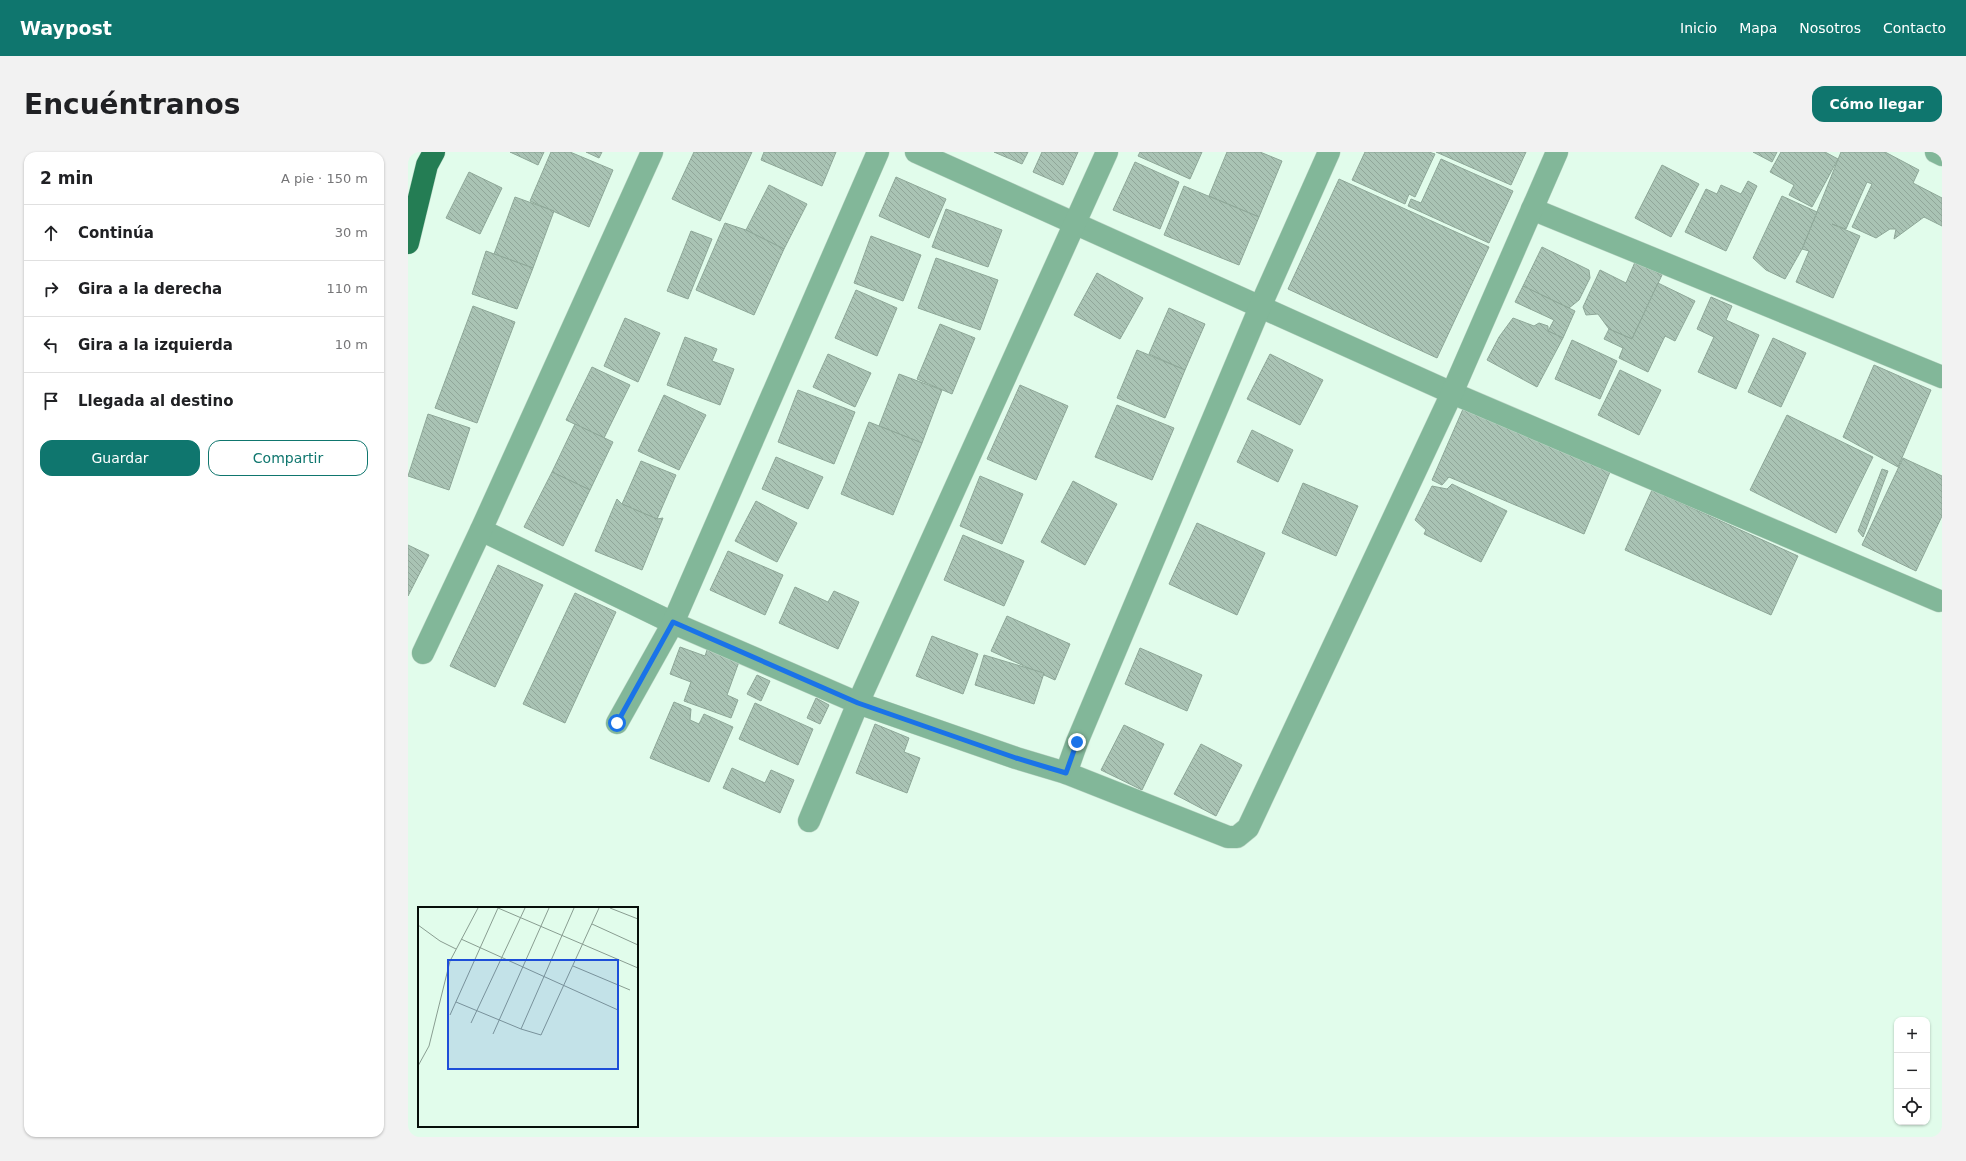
<!DOCTYPE html>
<html lang="es">
<head>
<meta charset="utf-8">
<style>
	:root { --surface:#fff; --page:#f2f2f2; --text:#202124; --muted:#757577; --line:#e0e0e0; --accent:#0f766e }
	body { margin:0; font-family:"DejaVu Sans",sans-serif; background:var(--page); color:var(--text) }
	.controls { position:absolute; right:12px; bottom:12px; display:grid; overflow:hidden; border-radius:8px; box-shadow:0 1px 3px #0004 }
	.controls button { width:36px; height:36px; display:grid; place-items:center; padding:0; border:0; border-bottom:1px solid var(--line); background:var(--surface); color:var(--text); font:20px sans-serif }
	.stop { position:absolute; width:12px; height:12px; margin:-9px; border:3px solid #1a73e8; border-radius:50%; background:#fff }
	.stop.end { background:#1a73e8; border-color:#fff; box-shadow:0 1px 4px #0008 }
	.list { margin:0; padding:0; list-style:none }
	h2 { display:flex; justify-content:space-between; align-items:center; height:52px; margin:0; padding:0 16px; font-size:17px }
	h2 small { font-size:13px; font-weight:400; color:var(--muted) }
	.list li { display:grid; grid-template-columns:26px 1fr auto; gap:12px; align-items:center; box-sizing:border-box; height:56px; padding:0 16px; border-top:1px solid var(--line) }
	.list b { display:block; font-size:15px; white-space:nowrap }
	.list em { font-size:13px; font-style:normal; color:var(--muted) }
	.actions { display:flex; gap:8px; padding:12px 16px }
	.actions a { flex:1; padding:9px 0; border:1px solid var(--accent); border-radius:12px; text-align:center; font-size:14px; color:var(--accent) }
	.actions .main { background:var(--accent); color:#fff }
	.icon { flex:none; width:22px; height:22px; fill:none; stroke:currentColor; stroke-width:2; stroke-linecap:round; stroke-linejoin:round }
	.map { position:relative; flex:none; width:1534px; height:985px; overflow:hidden; border-radius:12px }
	header { display:flex; align-items:center; gap:24px; box-sizing:border-box; height:56px; padding:0 20px; background:var(--accent); color:#fff }
	header strong { font-size:19px }
	nav { display:flex; gap:22px; margin-inline-start:auto; font-size:14px }
	.intro { display:flex; align-items:center; justify-content:space-between; box-sizing:border-box; height:96px; padding:0 24px }
	h1 { margin:0; font-size:28px }
	.button { padding:10px 18px; border-radius:12px; background:var(--accent); color:#fff; font-size:14px; font-weight:700 }
	main { display:flex; gap:24px; padding:0 24px }
	aside { flex:1; background:var(--surface); border-radius:12px; box-shadow:0 1px 3px #0004 }
	.map>svg:first-child { display:block }
	.building { fill:url(#building-back-hatch); stroke:#8ea798 }
	.lines { fill:none; stroke-linecap:round; stroke-linejoin:round }
	.minor-casing { stroke:#bed6c7; stroke-width:23 }
	.major-casing { stroke:#bed6c7; stroke-width:23 }
	.minor { stroke:#82b799; stroke-width:22 }
	.major { stroke:#247d54; stroke-width:22 }
	.route { stroke:#1a73e8; stroke-width:5 }
	.inset-road { fill:none; stroke:#899d91; stroke-width:1 }
	.view { fill:#1d4ed8; fill-opacity:0.15; stroke:#1d4ed8; stroke-width:2 }
	.inset-edge { fill:none; stroke:#060e09; stroke-width:2 }
</style>
</head>
<body>
<header>
<strong>Waypost</strong>
<nav><a>Inicio</a><a>Mapa</a><a>Nosotros</a><a>Contacto</a></nav>
</header>
<div class="intro"><h1>Encuéntranos</h1><a class="button">Cómo llegar</a></div>
<main>
<aside>
<h2>2 min<small>A pie · 150 m</small></h2>
<ul class="list">
<li><svg class="icon" aria-label="ahead" viewBox="0 0 24 24"><path d="M12 20V5M6 11l6-6 6 6"/></svg><div><b>Continúa</b></div><em>30 m</em></li>
<li><svg class="icon" aria-label="right" viewBox="0 0 24 24"><path d="M7 20v-9h11M14 6l5 5-5 5"/></svg><div><b>Gira a la derecha</b></div><em>110 m</em></li>
<li><svg class="icon" aria-label="left" viewBox="0 0 24 24"><path d="M17 20v-9H6M10 6l-5 5 5 5"/></svg><div><b>Gira a la izquierda</b></div><em>10 m</em></li>
<li><svg class="icon" aria-label="arrive" viewBox="0 0 24 24"><path d="M6 21V4h12l-3 4 3 4H6"/></svg><div><b>Llegada al destino</b></div></li>
</ul>
<div class="actions"><a class="main">Guardar</a><a>Compartir</a></div>
</aside>
<div class="map">
<svg width="1534" height="985" viewBox="0 0 1534 985">
	<defs>
		<pattern id="building-back-hatch" width="6" height="6" patternUnits="userSpaceOnUse"><rect width="6" height="6" fill="#a9c3b4"/><path d="M-1 5l2 2M0 0l6 6M5-1l2 2" fill="none" stroke="#90a699"/></pattern>
	</defs>
	<rect width="100%" height="100%" fill="#e1fceb"/>
	<g class="building">
		<polygon points="102,0 136,0 130,13"/>
		<polygon points="143,0 162,0 205,18 181,75 122,49"/>
		<polygon points="178,0 194,0 191,6"/>
		<polygon points="286,0 344,0 312,69 264,47"/>
		<polygon points="356,0 428,0 414,34 353,8"/>
		<polygon points="586,0 620,0 614,12"/>
		<polygon points="634,0 670,0 655,33 625,20"/>
		<polygon points="732,0 794,0 782,27 730,4"/>
		<polygon points="819,0 852,0 874,9 851,65 801,44"/>
		<polygon points="957,0 1021,0 1027,2 1007,45 1001,42 997,52 944,28"/>
		<polygon points="1028,0 1118,0 1103,33"/>
		<polygon points="1345,0 1369,0 1364,10"/>
		<polygon points="1373,0 1417,0 1430,7 1404,55 1381,43 1386,33 1362,20"/>
		<polygon points="1433,0 1477,0 1511,18 1505,31 1534,46 1534,74 1516,65 1486,87 1488,77 1482,77 1468,86 1444,75 1464,32 1459,30 1438,77 1424,72 1452,84 1425,146 1388,130 1401,99 1394,97"/>
		<polygon points="1033,7 1105,39 1081,91 1000,54 1003,47 1013,51"/>
		<polygon points="727,10 771,30 752,77 705,58"/>
		<polygon points="1254,13 1291,32 1263,85 1227,66"/>
		<polygon points="61,20 94,36 72,82 38,66"/>
		<polygon points="488,25 538,47 521,86 471,64"/>
		<polygon points="931,27 1081,95 1029,206 880,137"/>
		<polygon points="1340,29 1349,34 1318,99 1277,80 1298,37 1309,42 1313,33 1333,42"/>
		<polygon points="361,33 399,52 376,97 338,78"/>
		<polygon points="776,34 851,65 831,113 756,83"/>
		<polygon points="1374,44 1409,60 1394,97 1377,127 1358,118 1345,106"/>
		<polygon points="107,45 146,59 125,116 86,102"/>
		<polygon points="538,57 594,78 580,115 524,95"/>
		<polygon points="317,71 338,78 376,97 346,163 288,138"/>
		<polygon points="283,79 304,87 280,147 259,139"/>
		<polygon points="463,84 513,103 495,149 446,131"/>
		<polygon points="1134,95 1181,118 1182,126 1171,148 1161,156 1115,134"/>
		<polygon points="78,99 125,116 109,157 64,142"/>
		<polygon points="528,106 590,128 572,178 510,156"/>
		<polygon points="1227,110 1254,123 1224,187 1201,177 1190,162 1178,163 1175,155 1192,118 1218,131"/>
		<polygon points="689,121 735,146 712,187 666,163"/>
		<polygon points="1250,131 1287,149 1267,189 1257,184 1240,220 1211,206 1215,196 1196,187 1201,177 1224,187"/>
		<polygon points="1115,134 1167,159 1155,186 1140,179 1146,168 1107,150"/>
		<polygon points="448,138 489,156 469,204 427,186"/>
		<polygon points="1303,145 1324,154 1318,168 1351,183 1328,237 1290,220 1306,185 1289,177"/>
		<polygon points="65,154 107,170 69,271 27,256"/>
		<polygon points="761,156 797,172 777,218 741,202"/>
		<polygon points="217,166 252,181 230,230 196,214"/>
		<polygon points="1105,166 1126,174 1131,171 1140,174 1140,179 1155,186 1129,235 1079,208 1091,185"/>
		<polygon points="532,172 567,186 544,242 509,227"/>
		<polygon points="277,185 309,197 304,209 326,217 312,253 259,233"/>
		<polygon points="1365,186 1398,201 1373,255 1340,240"/>
		<polygon points="1164,188 1209,209 1192,247 1147,227"/>
		<polygon points="729,198 777,218 757,266 709,246"/>
		<polygon points="420,202 463,221 447,255 405,235"/>
		<polygon points="862,202 915,228 892,273 839,247"/>
		<polygon points="1466,213 1523,238 1490,315 1435,285"/>
		<polygon points="184,215 222,233 196,286 158,268"/>
		<polygon points="1212,218 1253,238 1231,283 1190,263"/>
		<polygon points="491,222 534,238 514,291 471,274"/>
		<polygon points="612,233 660,254 628,328 579,307"/>
		<polygon points="390,238 447,260 426,312 370,290"/>
		<polygon points="256,243 298,263 271,318 230,299"/>
		<polygon points="709,253 766,276 744,328 687,305"/>
		<polygon points="1055,257 1202,320 1176,382 1041,325 1034,333 1024,328"/>
		<polygon points="20,262 62,276 41,338 0,324"/>
		<polygon points="1379,263 1465,305 1428,381 1342,338"/>
		<polygon points="461,270 514,291 485,363 433,342"/>
		<polygon points="167,272 205,290 182,338 144,320"/>
		<polygon points="844,278 885,298 870,330 829,310"/>
		<polygon points="368,305 415,325 400,357 354,337"/>
		<polygon points="1495,306 1534,324 1534,364 1508,419 1454,393"/>
		<polygon points="233,309 268,323 249,367 214,352"/>
		<polygon points="1474,317 1480,319 1455,385 1450,379"/>
		<polygon points="144,320 182,338 155,394 116,375"/>
		<polygon points="572,324 615,342 594,392 552,374"/>
		<polygon points="665,329 709,352 677,413 633,390"/>
		<polygon points="895,331 950,354 928,404 874,381"/>
		<polygon points="1044,332 1099,359 1073,410 1016,382 1018,378 1007,368 1024,334 1039,337"/>
		<polygon points="1244,338 1390,404 1363,463 1217,398"/>
		<polygon points="209,347 214,352 249,367 255,366 234,418 187,399"/>
		<polygon points="348,349 389,371 369,410 327,389"/>
		<polygon points="789,371 857,401 829,463 761,432"/>
		<polygon points="555,383 616,409 596,454 536,428"/>
		<polygon points="0,393 21,403 0,444"/>
		<polygon points="320,399 375,423 357,463 302,438"/>
		<polygon points="90,413 135,433 87,535 42,514"/>
		<polygon points="387,435 420,450 426,439 451,450 430,497 371,471"/>
		<polygon points="167,441 208,460 157,571 115,552"/>
		<polygon points="599,464 662,492 647,528 583,499"/>
		<polygon points="524,484 570,502 555,542 508,524"/>
		<polygon points="272,495 297,504 300,495 332,507 319,543 330,548 323,566 276,549 283,530 262,522"/>
		<polygon points="732,496 794,523 779,559 717,532"/>
		<polygon points="576,503 636,521 626,552 567,533"/>
		<polygon points="349,523 362,529 353,549 339,542"/>
		<polygon points="408,546 421,553 412,572 399,566"/>
		<polygon points="266,550 283,557 282,568 291,572 296,562 325,575 301,630 242,606"/>
		<polygon points="347,551 405,577 390,613 331,587"/>
		<polygon points="467,572 501,586 496,600 512,606 499,641 448,621"/>
		<polygon points="716,573 756,592 734,638 693,618"/>
		<polygon points="793,592 834,613 808,664 766,642"/>
		<polygon points="324,616 357,631 363,618 386,628 372,661 315,636"/>
	</g>
	<g class="lines">
		<g class="minor-casing">
			<g id="minor">
				<polyline points="508,0 1044,241 1531,449"/>
				<polyline points="1528,0 1534,3"/>
				<polyline points="1124,57 1534,225"/>
				<polyline points="73,378 265,471 450,551 608,606 658,621 669,590 852,155 921,0"/>
				<polyline points="15,501 73,378 244,0"/>
				<polyline points="209,571 265,471 470,0"/>
				<polyline points="658,621 820,685 829,685 840,676 1044,241 1149,0"/>
				<polyline points="401,669 450,551 699,0"/>
			</g>
		</g>
		<g class="major-casing">
			<polyline id="major" points="0,91 19,13 26,0"/>
		</g>
		<use href="#minor" class="minor"/>
		<use href="#major" class="major"/>
	</g>
	<g class="lines">
		<polyline class="route" points="209,571 265,470 450,551 608,606 658,621 669,590"/>
	</g>
	<g transform="translate(10 755)">
		<rect width="220" height="220" fill="#e1fceb"/>
		<path class="inset-road" d="M192,1L220,12M174,17L220,38M0,18L22,34L38,42M43,32L200,103M155,59L212,83M38,95L103,122L156,1M32,108L80,1L220,61M53,116L107,1M103,122L123,128L181,1M75,127L131,1M0,159L11,139L32,54L60,1"/>
		<path class="view" d="M30,53H200V162H30Z"/>
		<rect width="220" height="220" class="inset-edge"/>
	</g>
</svg>
<div class="controls">
<button>+</button>
<button>−</button>
<button><svg class="icon" aria-label="locate" viewBox="0 0 24 24"><circle cx="12" cy="12" r="6"/><path d="M12 2v4M12 18v4M2 12h4M18 12h4"/></svg></button>
</div>
<div class="stop" style="left:209px;top:571px"></div>
<div class="stop end" style="left:669px;top:590px"></div>
</div>
</main>
</body>
</html>
